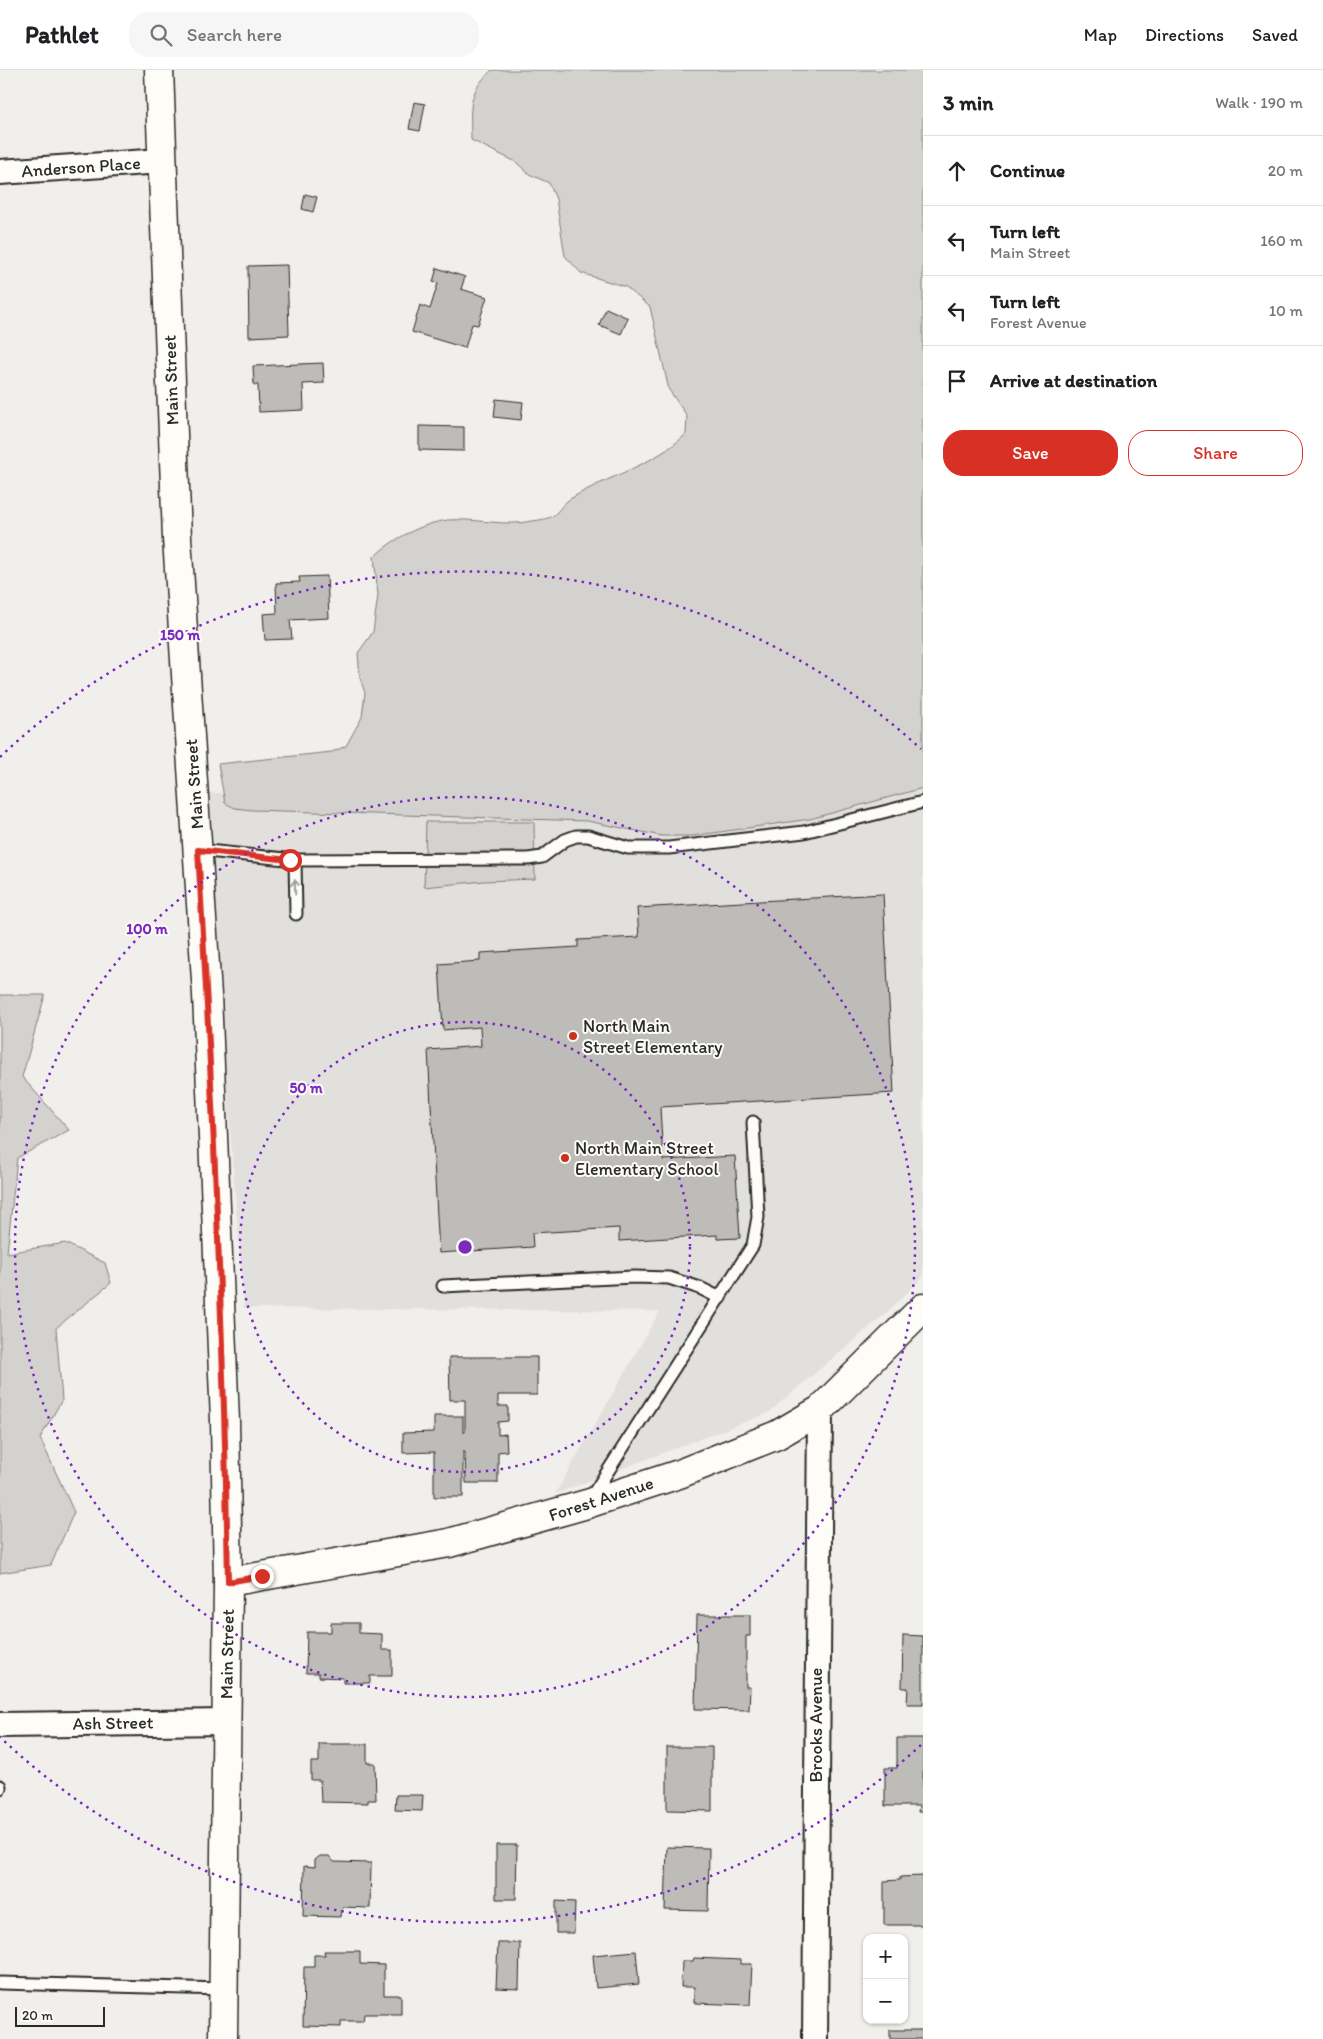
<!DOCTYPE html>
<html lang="en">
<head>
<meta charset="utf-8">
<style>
	:root { --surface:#fff; --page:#f6f6f6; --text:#202124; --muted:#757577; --line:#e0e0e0; --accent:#d93025 }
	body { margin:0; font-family:Itim,sans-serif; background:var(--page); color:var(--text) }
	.controls { position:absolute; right:15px; bottom:15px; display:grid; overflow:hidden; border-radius:10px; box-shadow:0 1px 4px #0004 }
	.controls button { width:45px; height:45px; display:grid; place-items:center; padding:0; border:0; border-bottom:1px solid var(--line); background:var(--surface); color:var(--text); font:25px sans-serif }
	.scale { position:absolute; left:15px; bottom:12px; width:90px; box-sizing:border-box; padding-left:5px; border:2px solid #2b2b2b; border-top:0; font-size:14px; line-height:18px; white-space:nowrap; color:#2b2b2b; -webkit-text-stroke:4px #fdfcf7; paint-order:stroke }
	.stop { position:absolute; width:15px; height:15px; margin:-11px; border:4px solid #d93025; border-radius:50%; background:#fff }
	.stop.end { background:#d93025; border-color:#fff; box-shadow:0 1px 5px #0008 }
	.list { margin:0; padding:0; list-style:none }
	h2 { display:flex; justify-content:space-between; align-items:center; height:65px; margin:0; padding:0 20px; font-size:21px }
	h2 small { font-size:16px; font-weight:400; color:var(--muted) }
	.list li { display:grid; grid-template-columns:32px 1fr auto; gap:15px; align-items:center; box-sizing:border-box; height:70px; padding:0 20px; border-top:1px solid var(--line) }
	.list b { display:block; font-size:19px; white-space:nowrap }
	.list p { margin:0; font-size:16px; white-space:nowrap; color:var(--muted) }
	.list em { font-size:16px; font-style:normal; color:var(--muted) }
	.actions { display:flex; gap:10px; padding:15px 20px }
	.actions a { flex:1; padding:11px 0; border:1px solid var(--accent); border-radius:20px; text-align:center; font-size:18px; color:var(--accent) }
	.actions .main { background:var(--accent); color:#fff }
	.icon { flex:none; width:28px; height:28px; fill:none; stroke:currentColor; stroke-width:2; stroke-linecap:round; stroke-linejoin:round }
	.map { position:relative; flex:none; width:923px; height:1969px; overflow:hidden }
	header { display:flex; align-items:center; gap:30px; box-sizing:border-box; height:70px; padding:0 25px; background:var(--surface); border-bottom:1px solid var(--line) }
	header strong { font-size:24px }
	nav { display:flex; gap:28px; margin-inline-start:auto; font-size:18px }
	.search { width:350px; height:45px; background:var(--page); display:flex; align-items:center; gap:12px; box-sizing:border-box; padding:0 18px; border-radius:20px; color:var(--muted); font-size:19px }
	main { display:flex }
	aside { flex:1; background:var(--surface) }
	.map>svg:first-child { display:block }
	.built { fill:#e1e0dc }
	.green { fill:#d3d2cf; stroke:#7f7e7d }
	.building { fill:#bdbcb8; stroke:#2b2b2b }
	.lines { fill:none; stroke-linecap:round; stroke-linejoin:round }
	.service-casing { stroke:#2b2b2b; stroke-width:15 }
	.minor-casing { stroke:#2b2b2b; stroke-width:28 }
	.tertiary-casing { stroke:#2b2b2b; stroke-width:31 }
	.service { stroke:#fdfcf7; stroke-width:11 }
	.minor { stroke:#fdfcf7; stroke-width:24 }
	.tertiary { stroke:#fdfcf7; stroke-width:28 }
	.oneway { stroke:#9e9e9b }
	.route { stroke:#d93025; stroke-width:6 }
	.ring { fill:none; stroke:#7b2cbf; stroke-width:2.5; stroke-dasharray:2.5 5 }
	.poi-dot { fill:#c8321e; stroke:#fdfcf7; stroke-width:2 }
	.labels { text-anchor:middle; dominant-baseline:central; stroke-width:4; stroke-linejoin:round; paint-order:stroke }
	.street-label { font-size:18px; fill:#2b2b2b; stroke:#fdfcf7 }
	.poi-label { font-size:18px; fill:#2b2b2b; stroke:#fdfcf7; text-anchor:start }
	.centre { fill:#7b2cbf; stroke:#fdfcf7; stroke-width:2.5 }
	.ring-label { font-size:15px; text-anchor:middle; font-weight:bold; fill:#7b2cbf; stroke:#fdfcf7; stroke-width:4; stroke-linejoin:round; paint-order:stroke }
</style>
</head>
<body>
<header>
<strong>Pathlet</strong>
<div class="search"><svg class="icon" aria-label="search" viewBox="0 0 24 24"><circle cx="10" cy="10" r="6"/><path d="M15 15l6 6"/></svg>Search here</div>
<nav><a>Map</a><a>Directions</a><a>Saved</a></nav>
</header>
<main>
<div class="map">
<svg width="923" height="1969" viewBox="0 0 923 1969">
	<rect width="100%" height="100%" fill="#f0efeb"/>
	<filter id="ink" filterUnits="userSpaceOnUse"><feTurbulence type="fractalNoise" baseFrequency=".02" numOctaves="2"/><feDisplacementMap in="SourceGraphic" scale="10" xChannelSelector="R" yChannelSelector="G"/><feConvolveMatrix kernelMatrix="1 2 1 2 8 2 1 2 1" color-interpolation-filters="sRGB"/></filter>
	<g filter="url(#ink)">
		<polygon class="built" points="923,672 923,1207 885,1244 768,1343 555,1424 660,1241 244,1238 204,723 747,725"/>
		<g class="green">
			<path d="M492,0H923V718L810,749L692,766H662L587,751L252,740L235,738L225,733L218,694L332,682L346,676L362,647L365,623L360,608L358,583L373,562L378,525L374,487C392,469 423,453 448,450C476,448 505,457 532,451C539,450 549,449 554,445C560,440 563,433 570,429C607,406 655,395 686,364L687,346L669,320L650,237L626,217L581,203L565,186L556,129L549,113L529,104L516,92L471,70C471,39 466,23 492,0Z"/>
			<polygon points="426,752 534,752 535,809 484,811 424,817"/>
			<polygon points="0,925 45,925 22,1007 69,1060 17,1088 7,1183 65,1173 105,1193 111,1213 56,1258 62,1330 40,1368 74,1442 51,1495 0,1503"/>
		</g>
		<g class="building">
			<polygon points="414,32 425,34 420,61 409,59"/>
			<polygon points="305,124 317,127 313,142 302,139"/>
			<polygon points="287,195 289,265 249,267 248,196"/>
			<polygon points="437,198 465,207 461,219 487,227 478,255 472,254 465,278 412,262 420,235 430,239 438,213 433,212"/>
			<polygon points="606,238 628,248 621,264 599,255"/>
			<polygon points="323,293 324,313 303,314 304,340 259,342 258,315 254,315 253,296"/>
			<polygon points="496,329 523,332 521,350 494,347"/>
			<polygon points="419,356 464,357 464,381 419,380"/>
			<polygon points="327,506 329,548 290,550 292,569 265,570 263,544 277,543 276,513 300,512 299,507"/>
			<polygon points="883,824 894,1023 660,1037 663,1090 735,1086 740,1168 717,1169 717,1165 619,1171 619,1158 532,1163 533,1177 439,1183 428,980 481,976 480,957 443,960 439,894 480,891 480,883 578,877 578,870 639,867 637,838"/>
			<polygon points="449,1287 537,1287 537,1325 498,1325 498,1336 508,1336 508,1351 498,1352 498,1365 506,1364 507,1381 498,1382 498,1413 466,1413 465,1382 463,1382 463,1427 434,1427 434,1382 403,1383 403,1363 434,1362 434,1346 463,1346 463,1362 465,1362 465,1330 450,1330"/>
			<polygon points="697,1545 750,1545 750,1566 746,1566 746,1617 750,1617 749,1640 695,1639"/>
			<polygon points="331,1553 359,1553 359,1563 382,1564 382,1580 392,1580 392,1606 370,1606 370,1613 343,1613 343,1608 319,1607 319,1603 306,1603 307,1562 331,1562"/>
			<polygon points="903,1565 923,1566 923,1634 907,1634 908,1618 902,1618"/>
			<polygon points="897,1668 923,1668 923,1742 918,1742 919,1736 885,1736 885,1698 897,1698"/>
			<polygon points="319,1674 367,1674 367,1693 375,1693 376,1730 368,1730 368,1733 321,1732 320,1710 311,1710 311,1692 319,1692"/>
			<polygon points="667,1677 712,1677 712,1741 667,1740"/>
			<polygon points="396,1725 423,1725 422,1741 395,1740"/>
			<polygon points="496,1775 517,1775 516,1829 496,1829"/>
			<polygon points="667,1777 709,1778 708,1841 665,1840"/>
			<polygon points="320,1786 329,1786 334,1792 371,1793 370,1838 342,1837 341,1847 303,1846 304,1796 315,1797 315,1790"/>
			<polygon points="923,1806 923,1855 884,1855 884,1811 900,1810 900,1807"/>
			<polygon points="556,1831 575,1832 574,1863 556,1863"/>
			<polygon points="498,1873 520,1873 519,1919 496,1918"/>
			<polygon points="324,1881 360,1881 360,1894 384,1895 384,1925 401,1925 401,1944 364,1944 363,1951 341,1951 341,1957 303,1956 304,1897 314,1897 314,1885 325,1885"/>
			<polygon points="636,1881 639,1914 596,1918 593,1885"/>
			<polygon points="694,1888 741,1890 741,1894 752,1894 750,1935 694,1933 694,1917 681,1917 682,1891 693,1891"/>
			<rect x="890" y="1960" width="33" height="9"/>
		</g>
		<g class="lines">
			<g class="service-casing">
				<g id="service">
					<polyline points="198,780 295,790 528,789 542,787 565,770 576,766 588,766 628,778 669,778 804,762 923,732"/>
					<polyline points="295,790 296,844"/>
					<polyline points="443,1216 634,1207 669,1208 700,1218 720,1228"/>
					<polyline points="590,1429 753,1175 758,1147 753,1052"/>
					<polyline points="0,1716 0,1718"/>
					<polyline points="0,1913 223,1919"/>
				</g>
			</g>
			<g class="minor-casing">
				<g id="minor">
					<polyline points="0,102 162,91"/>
					<polyline points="0,1655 227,1652"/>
					<polyline points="815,1969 820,1340"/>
				</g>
			</g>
			<g class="tertiary-casing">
				<g id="tertiary">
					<polyline points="159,0 177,468 207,925 225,1351 228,1512 223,1969"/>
					<polyline points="228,1512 449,1473 587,1434 679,1404 777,1365 820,1340 923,1238"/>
				</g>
			</g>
			<use href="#service" class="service"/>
			<use href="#minor" class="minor"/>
			<use href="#tertiary" class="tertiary"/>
		</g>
		<defs><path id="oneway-shaft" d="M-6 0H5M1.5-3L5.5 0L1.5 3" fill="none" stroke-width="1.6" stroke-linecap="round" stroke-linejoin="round" transform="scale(1.25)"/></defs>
		<use class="oneway" href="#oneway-shaft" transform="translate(295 817) rotate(-92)"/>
	</g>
	<g class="lines" filter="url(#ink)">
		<path class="route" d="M262,1506L228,1512C224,1268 213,1024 198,780L290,790"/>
	</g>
	<g class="ring">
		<circle cx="465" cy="1177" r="225"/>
		<circle cx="465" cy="1177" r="450"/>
		<path d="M921 1675A675 675 0 0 1 0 1667M0 687A675 675 0 0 1 921 679"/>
	</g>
	<g class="poi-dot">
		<circle cx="573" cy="966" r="5"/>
		<circle cx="565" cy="1088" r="5"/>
	</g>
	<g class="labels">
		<g class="street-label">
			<text transform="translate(81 97) rotate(-4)">Anderson Place</text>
			<text transform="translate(171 310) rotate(-92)">Main Street</text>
			<text transform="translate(194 714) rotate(-94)">Main Street</text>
			<text transform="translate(601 1429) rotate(-18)">Forest Avenue</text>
			<text transform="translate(227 1584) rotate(-89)">Main Street</text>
			<text transform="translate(113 1653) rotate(-1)">Ash Street</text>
			<text transform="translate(816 1655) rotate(-90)">Brooks Avenue</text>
		</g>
		<g class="poi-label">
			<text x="583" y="956">North Main<tspan x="583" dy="21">Street Elementary</tspan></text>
			<text x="575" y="1078">North Main Street<tspan x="575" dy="21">Elementary School</tspan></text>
		</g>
	</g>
	<circle cx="465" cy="1177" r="8" class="centre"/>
	<g class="ring-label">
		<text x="180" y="570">150 m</text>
		<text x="147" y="864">100 m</text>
		<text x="306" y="1023">50 m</text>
	</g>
</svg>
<div class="controls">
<button>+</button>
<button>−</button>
</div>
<div class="scale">20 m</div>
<div class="stop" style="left:290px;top:790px"></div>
<div class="stop end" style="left:262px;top:1506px"></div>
</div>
<aside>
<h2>3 min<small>Walk · 190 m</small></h2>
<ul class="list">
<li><svg class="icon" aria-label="ahead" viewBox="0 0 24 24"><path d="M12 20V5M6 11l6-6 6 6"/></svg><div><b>Continue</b></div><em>20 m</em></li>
<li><svg class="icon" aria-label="left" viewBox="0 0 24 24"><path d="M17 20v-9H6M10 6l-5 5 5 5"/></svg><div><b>Turn left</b><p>Main Street</p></div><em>160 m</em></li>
<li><svg class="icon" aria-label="left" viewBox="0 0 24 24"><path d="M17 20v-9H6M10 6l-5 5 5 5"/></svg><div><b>Turn left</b><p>Forest Avenue</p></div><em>10 m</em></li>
<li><svg class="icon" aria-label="arrive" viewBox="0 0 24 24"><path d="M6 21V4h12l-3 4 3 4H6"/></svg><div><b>Arrive at destination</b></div></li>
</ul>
<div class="actions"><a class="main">Save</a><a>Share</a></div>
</aside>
</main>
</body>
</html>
